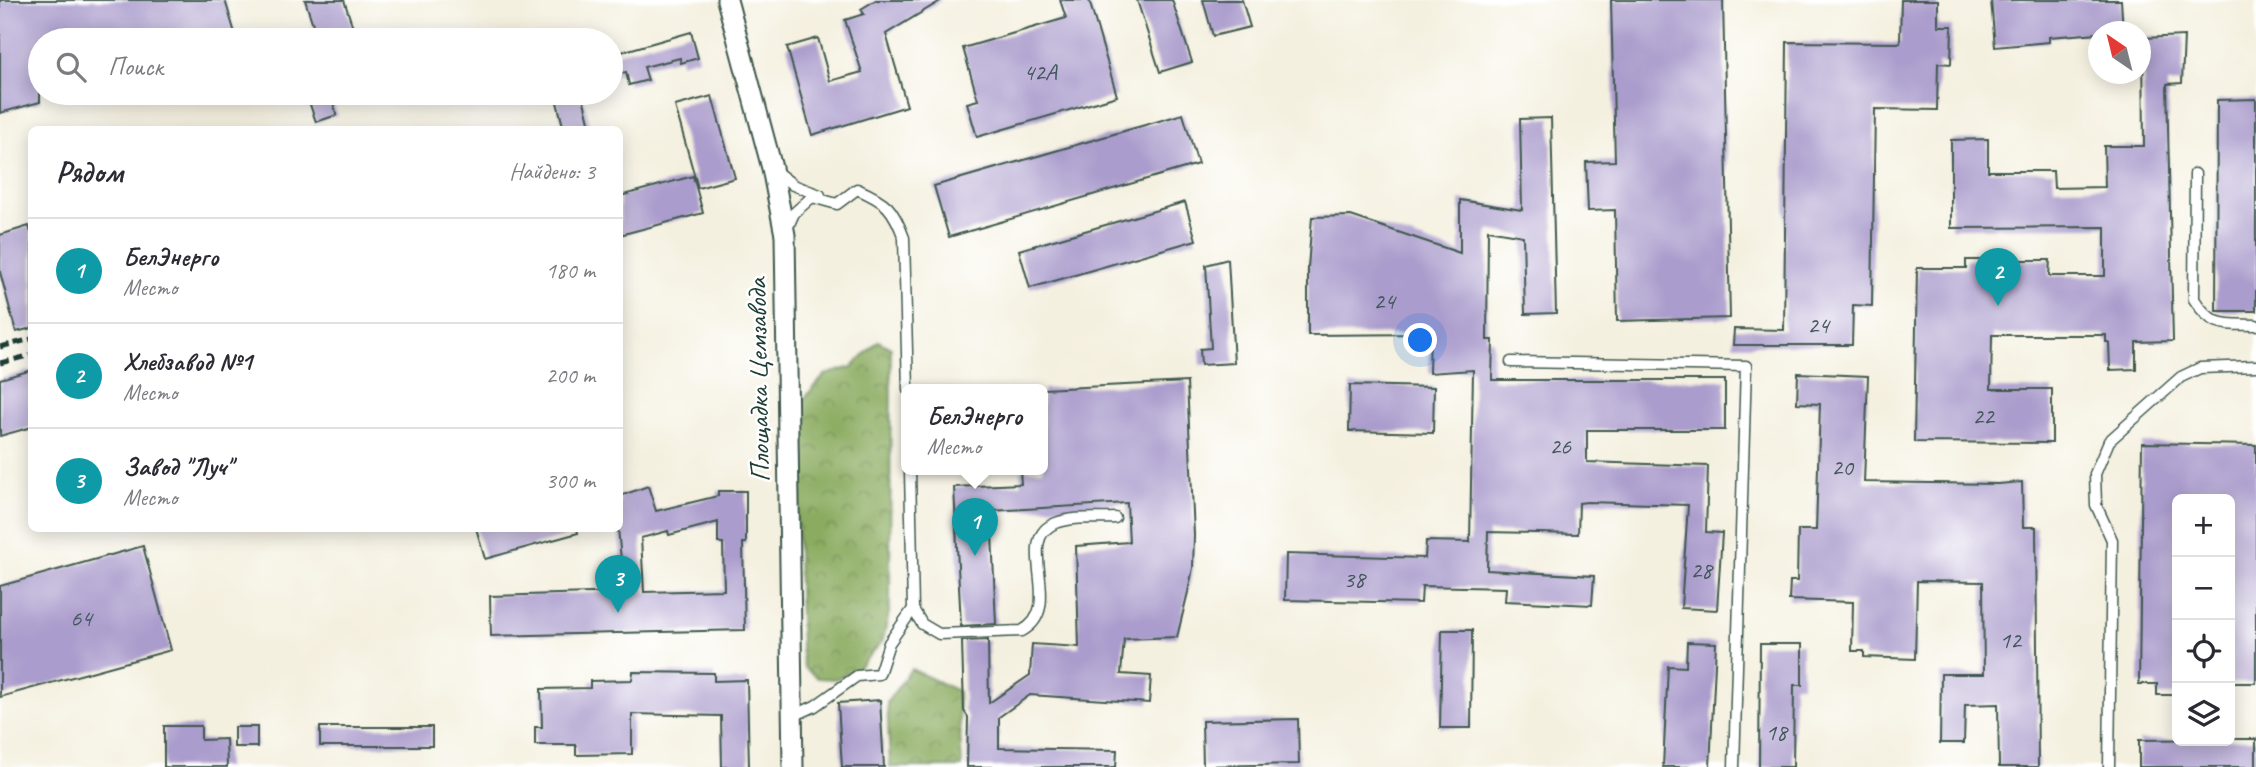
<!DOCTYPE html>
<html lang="ru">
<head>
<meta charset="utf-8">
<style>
	:root { --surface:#fff; --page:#f7f7f7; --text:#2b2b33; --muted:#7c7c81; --line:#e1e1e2; --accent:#1f6fb2 }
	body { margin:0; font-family:Caveat,sans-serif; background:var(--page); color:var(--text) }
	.controls { position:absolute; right:21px; bottom:21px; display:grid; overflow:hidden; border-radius:10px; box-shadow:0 4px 18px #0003 }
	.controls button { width:63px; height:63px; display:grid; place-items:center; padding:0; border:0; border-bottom:2px solid var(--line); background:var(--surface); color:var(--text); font:35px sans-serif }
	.compass { position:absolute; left:2088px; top:21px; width:63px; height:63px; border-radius:50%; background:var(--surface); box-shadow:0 4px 18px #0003; rotate:325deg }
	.you { position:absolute; left:1421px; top:341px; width:24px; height:24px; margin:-18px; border:5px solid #fff; border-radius:50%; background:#1a73e8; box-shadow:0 0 0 10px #1a73e833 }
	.badge { display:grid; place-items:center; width:46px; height:46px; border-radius:50%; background:var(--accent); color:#fff; font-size:23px; font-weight:700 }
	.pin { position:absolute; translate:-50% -58px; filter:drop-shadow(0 2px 4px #0008) }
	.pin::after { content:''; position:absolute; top:37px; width:24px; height:21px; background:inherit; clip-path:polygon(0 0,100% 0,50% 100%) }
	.popup { position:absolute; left:901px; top:384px; width:147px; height:91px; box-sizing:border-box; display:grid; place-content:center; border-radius:10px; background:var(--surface); filter:drop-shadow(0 2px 5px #0005); font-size:23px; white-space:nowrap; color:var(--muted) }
	.popup b { font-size:26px; color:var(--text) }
	.popup::after { content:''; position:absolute; left:50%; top:100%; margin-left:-14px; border:14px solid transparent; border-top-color:var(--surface) }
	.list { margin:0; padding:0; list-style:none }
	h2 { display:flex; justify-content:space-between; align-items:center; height:91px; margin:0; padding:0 28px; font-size:30px }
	h2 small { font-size:23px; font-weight:400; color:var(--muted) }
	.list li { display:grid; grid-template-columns:46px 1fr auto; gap:21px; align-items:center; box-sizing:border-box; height:105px; padding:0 28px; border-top:2px solid var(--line) }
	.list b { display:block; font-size:26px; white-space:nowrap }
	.list p { margin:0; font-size:23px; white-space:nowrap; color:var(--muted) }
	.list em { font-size:23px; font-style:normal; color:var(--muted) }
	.icon { flex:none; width:38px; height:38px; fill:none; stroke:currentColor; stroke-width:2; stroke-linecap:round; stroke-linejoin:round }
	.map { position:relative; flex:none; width:2256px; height:767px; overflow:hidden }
	.search { position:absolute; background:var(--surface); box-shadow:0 4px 18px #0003; left:28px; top:28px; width:595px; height:77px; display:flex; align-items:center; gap:18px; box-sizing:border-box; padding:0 24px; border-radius:38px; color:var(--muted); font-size:26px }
	.panel { position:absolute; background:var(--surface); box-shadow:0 4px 18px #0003; left:28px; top:126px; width:595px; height:406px; border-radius:10px }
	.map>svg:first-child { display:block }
	.forest { fill:url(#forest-crowns); stroke:#55744a; stroke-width:2 }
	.building { fill:#aa9ccc; fill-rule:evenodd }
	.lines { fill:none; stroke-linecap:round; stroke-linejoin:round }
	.service-casing { stroke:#3f584e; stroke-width:13 }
	.minor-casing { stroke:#3f584e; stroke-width:23 }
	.service { stroke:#fff; stroke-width:10 }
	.minor { stroke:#fff; stroke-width:19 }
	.rail { stroke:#1f3d34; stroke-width:5; stroke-dasharray:10 5; stroke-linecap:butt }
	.labels { text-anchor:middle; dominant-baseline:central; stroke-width:5; stroke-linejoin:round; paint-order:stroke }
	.number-label { font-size:24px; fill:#42555a }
	.street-label { font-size:28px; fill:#1f3d34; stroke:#fff }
</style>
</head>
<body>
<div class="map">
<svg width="2256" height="767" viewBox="0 0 2256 767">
	<defs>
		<pattern id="forest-crowns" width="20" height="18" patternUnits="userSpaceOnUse" patternTransform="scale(1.75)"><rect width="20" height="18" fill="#8bac60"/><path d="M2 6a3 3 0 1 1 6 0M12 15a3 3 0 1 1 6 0" fill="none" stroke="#718d50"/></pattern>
	</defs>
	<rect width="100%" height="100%" fill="#fff"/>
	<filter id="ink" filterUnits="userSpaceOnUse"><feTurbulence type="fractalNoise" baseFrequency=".0143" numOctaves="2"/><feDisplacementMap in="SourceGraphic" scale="14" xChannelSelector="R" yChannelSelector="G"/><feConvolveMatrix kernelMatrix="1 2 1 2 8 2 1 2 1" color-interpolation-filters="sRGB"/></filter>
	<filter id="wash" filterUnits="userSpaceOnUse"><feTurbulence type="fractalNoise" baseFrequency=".00686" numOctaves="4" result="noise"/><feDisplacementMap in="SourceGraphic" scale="28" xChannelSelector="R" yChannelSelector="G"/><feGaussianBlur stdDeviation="1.57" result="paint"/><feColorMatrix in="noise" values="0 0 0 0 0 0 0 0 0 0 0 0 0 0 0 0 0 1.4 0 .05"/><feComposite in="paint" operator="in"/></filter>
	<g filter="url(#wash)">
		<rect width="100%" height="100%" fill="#f4f0df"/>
		<g class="forest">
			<polygon points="878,341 891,348 890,608 883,641 858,668 836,679 818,678 804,668 801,649 796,492 803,400 825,375 852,367"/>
			<polygon points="911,669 958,691 962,767 890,767 887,702"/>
		</g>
		<g id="blocks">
			<g class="building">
				<polygon points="0,0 225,0 237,40 40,40 40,102 0,113"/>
				<polygon points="305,0 344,0 357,40 318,40"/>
				<polygon points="876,0 942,0 886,34 907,106 812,135 787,47 818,38 830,81 862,72 845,20 864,14 861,9"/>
				<polygon points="1060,0 1089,0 1117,96 977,137 967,103 978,100 963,48 1066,18"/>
				<polygon points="1137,0 1172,0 1192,62 1160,72"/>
				<polygon points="1203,0 1242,0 1250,27 1213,36"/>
				<polygon points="1611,0 1723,0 1730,318 1617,321 1615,210 1588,211 1586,162 1615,161"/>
				<polygon points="1901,0 1938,0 1938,26 1952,26 1951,64 1938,63 1937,110 1875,109 1872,306 1853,305 1852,345 1733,345 1734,329 1784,330 1787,42 1900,43"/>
				<polygon points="1991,0 2121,0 2123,32 2098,32 2098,33 2049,37 2049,42 1995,47"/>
				<polygon points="691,32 698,58 681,63 680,58 644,67 648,80 629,85 626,72 611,76 611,55"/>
				<polygon points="2184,36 2182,83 2167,84 2173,341 2136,342 2136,369 2110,370 2109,342 2106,342 2106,335 1992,335 1991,389 2052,389 2052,443 1914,442 1917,268 1966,268 1966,260 2050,260 2049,276 2105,276 2105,227 1951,228 1951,140 1988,139 1988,171 2053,171 2054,188 2105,187 2104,146 2144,146 2143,38"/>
				<polygon points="306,93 330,93 337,115 316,122"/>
				<polygon points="575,93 582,93 591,130 564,130 556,98"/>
				<polygon points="712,96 735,178 698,188 675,106"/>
				<polygon points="2256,99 2256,311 2216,311 2217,100"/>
				<polygon points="1183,114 1198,164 949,237 934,186"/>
				<polygon points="1551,118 1556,313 1525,314 1523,236 1488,230 1487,340 1493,340 1492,380 1725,380 1725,430 1587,430 1587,462 1708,466 1706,532 1722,533 1717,610 1681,608 1688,505 1587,502 1579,503 1578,534 1488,532 1487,570 1594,576 1592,605 1505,601 1506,588 1422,586 1421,603 1285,600 1286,554 1425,558 1426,541 1470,542 1473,370 1429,373 1430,334 1308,335 1308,268 1312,217 1351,216 1460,253 1460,200 1522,210 1520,119"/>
				<polygon points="693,176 703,213 620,235 620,196"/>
				<polygon points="1185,202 1196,240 1030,288 1019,250"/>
				<polygon points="29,226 32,236 32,328 16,332 0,272 0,235"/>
				<polygon points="1228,259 1234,363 1201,365 1200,349 1211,348 1206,265"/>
				<polygon points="32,370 32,427 0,436 0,379"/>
				<polygon points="1798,373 1868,376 1864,482 1998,484 2022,482 2023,527 2036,527 2038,767 1999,767 1998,704 1965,705 1964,743 1940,743 1941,674 1984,674 1983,582 1917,581 1915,659 1864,657 1864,651 1852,651 1853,602 1789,600 1790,581 1797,581 1798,530 1816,530 1820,404 1797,403"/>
				<polygon points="1187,382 1194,535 1193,568 1188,592 1177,637 1124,639 1121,674 1151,676 1149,703 1030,695 999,717 999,748 1117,750 1116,767 967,767 968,717 964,711 962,641 988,640 989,703 1030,675 1032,644 1079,647 1076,546 1129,542 1127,503 991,511 996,624 961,626 954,487 1021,484 1020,470 1043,470 1043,389"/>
				<polygon points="1350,385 1434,387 1433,433 1349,431"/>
				<polygon points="2142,443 2256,445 2256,683 2230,683 2230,499 2177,499 2177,695 2157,695 2157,684 2139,684"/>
				<path d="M648,486L656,511L718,496V491H746V543H743L745,630L491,636L490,596L624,592L618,528L620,496ZM718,522V543H723L724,590L644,592L641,538L668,531L669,535Z"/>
				<polygon points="476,528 577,528 578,533 485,559"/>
				<polygon points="143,546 171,650 0,697 0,586"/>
				<polygon points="1442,630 1472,630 1471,728 1440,728"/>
				<polygon points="1687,642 1716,643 1710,767 1663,767 1668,666 1686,667"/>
				<polygon points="1760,644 1802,644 1802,685 1794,685 1793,767 1759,767"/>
				<polygon points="633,672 714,673 714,681 747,680 749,767 722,767 721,716 632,714 632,754 576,755 576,745 535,745 535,727 542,727 541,689 590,688 590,681 632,680"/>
				<polygon points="880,700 884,767 842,767 838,703"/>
				<polygon points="1298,719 1299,764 1203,766 1202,721"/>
				<polygon points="164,726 201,726 201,740 226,739 227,767 164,767"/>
				<rect x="234" y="727" width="23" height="20"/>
				<rect x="320" y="727" width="112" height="19"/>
				<polygon points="2230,739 2256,739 2256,767 2139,767 2139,740"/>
			</g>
		</g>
	</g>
	<g filter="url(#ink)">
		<use href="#blocks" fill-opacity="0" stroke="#3f584e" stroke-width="2"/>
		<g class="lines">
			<g class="service-casing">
				<g id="service">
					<polyline points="775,171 793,185 820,195"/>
					<path d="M2195,174L2194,299C2212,328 2224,324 2256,325"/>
					<path d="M786,231L794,213L812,197L837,204L857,189C887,202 893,208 904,238L908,390"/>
					<polyline points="1511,362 1746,366 1734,767"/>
					<path d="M910,470L913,609L922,624L939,634L1022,631C1067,607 1012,539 1056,523C1074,516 1096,519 1115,518"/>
					<polyline points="791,717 815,706 857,676 879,674 889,643 913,609"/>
					<polyline points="2109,767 2112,540 2096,505 2095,474 2109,441 2181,377 2200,368 2256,366"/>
				</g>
			</g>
			<g class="minor-casing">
				<polyline id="minor" points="727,0 772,168 785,235 793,767"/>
			</g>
			<use href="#service" class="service"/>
			<use href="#minor" class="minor"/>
			<g class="rail">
				<polyline points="0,347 32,339"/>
				<polyline points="0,363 32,355"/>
			</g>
		</g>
	</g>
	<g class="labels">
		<g class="number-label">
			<text x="1040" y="72">42А</text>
			<text x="1384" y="301">24</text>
			<text x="1818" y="325">24</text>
			<text x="1983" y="416">22</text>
			<text x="1560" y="446">26</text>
			<text x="1842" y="467">20</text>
			<text x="1701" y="570">28</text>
			<text x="1354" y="579">38</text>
			<text x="81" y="618">64</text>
			<text x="2010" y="640">12</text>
			<text x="1776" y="732">18</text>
		</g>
		<g class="street-label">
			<text transform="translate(758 380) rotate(-91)">Площадка Цемзавода</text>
		</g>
	</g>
</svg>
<div class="controls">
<button>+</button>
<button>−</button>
<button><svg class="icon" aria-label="locate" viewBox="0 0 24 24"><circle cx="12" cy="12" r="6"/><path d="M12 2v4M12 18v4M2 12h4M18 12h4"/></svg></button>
<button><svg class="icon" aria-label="layers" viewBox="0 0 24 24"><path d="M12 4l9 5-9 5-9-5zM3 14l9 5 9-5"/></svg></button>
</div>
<svg class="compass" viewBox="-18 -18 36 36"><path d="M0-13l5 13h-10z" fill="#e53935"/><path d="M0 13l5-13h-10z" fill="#7c7c81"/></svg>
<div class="you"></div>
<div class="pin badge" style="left:975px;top:556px;background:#0f9aa8">1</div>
<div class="popup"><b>БелЭнерго</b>Место</div>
<div class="pin badge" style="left:1998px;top:306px;background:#0f9aa8">2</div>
<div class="pin badge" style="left:618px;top:613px;background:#0f9aa8">3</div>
<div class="search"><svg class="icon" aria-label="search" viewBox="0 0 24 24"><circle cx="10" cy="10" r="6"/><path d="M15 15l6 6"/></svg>Поиск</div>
<section class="panel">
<h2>Рядом<small>Найдено: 3</small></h2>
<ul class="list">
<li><span class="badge" style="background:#0f9aa8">1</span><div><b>БелЭнерго</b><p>Место</p></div><em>180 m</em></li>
<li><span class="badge" style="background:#0f9aa8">2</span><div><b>Хлебзавод №1</b><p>Место</p></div><em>200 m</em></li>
<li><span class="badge" style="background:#0f9aa8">3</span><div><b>Завод &quot;Луч&quot;</b><p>Место</p></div><em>300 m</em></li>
</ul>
</section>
</div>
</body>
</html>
